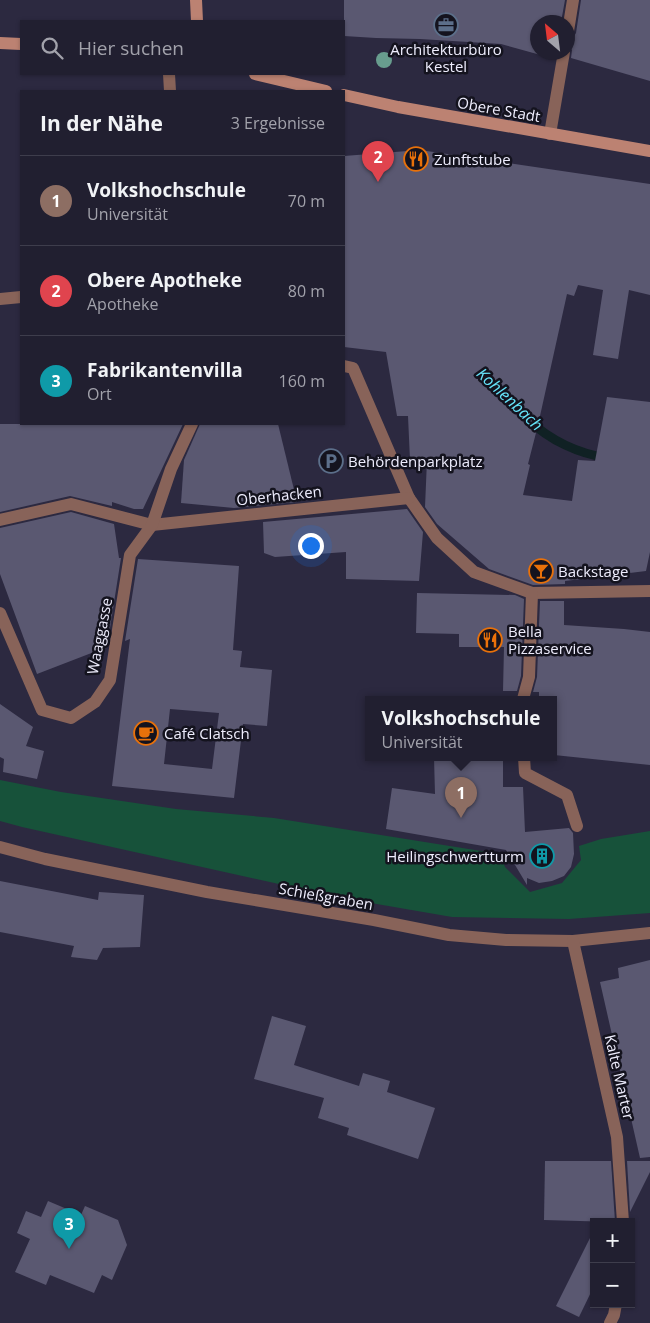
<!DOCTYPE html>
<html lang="de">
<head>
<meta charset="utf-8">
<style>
	:root { --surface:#211f30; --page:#292738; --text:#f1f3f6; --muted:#a2a2ab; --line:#3e3d4c; --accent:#ea580c }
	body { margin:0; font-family:"Open Sans",sans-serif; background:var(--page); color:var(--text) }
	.controls { position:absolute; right:15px; bottom:15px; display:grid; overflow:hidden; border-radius:0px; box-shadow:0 1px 4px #0004 }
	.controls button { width:45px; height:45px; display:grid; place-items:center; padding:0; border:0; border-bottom:1px solid var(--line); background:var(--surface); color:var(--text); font:25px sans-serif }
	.compass { position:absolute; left:530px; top:15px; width:45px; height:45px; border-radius:50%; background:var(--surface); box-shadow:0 1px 4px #0004; rotate:332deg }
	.you { position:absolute; left:310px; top:545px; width:18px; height:18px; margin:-12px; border:4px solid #fff; border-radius:50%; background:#1a73e8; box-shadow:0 0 0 8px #1a73e833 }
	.badge { display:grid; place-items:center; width:32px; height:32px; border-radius:50%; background:var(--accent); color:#fff; font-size:16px; font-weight:700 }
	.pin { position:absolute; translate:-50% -41px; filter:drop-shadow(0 1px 2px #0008) }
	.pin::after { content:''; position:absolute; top:26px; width:18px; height:15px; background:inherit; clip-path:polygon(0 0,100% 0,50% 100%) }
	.popup { position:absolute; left:365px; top:696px; width:192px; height:65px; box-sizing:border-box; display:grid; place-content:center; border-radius:0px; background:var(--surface); filter:drop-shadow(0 1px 4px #0005); font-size:16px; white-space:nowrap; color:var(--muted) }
	.popup b { font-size:19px; color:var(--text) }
	.popup::after { content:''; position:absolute; left:50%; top:100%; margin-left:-10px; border:10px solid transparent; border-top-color:var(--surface) }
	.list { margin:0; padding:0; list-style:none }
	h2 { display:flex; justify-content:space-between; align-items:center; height:65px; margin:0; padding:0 20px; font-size:21px }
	h2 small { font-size:16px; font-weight:400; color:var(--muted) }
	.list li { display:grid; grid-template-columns:32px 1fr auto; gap:15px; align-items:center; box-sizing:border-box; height:90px; padding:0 20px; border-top:1px solid var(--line) }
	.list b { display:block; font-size:19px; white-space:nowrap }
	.list p { margin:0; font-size:16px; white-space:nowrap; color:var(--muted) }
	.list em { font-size:16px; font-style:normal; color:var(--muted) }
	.icon { flex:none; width:28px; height:28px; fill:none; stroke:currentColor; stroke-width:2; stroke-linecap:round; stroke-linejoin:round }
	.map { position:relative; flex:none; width:650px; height:1323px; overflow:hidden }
	.search { position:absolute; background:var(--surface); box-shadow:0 1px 4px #0004; left:20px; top:20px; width:325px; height:55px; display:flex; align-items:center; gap:12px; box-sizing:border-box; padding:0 18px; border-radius:0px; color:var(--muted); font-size:19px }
	.panel { position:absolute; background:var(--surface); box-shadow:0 1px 4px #0004; left:20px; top:90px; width:325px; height:335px; border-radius:0px }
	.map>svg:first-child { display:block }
	.park { fill:#17523a }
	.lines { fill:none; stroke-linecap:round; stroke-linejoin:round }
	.stream { stroke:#102124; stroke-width:9 }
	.building { fill:#5a5871; fill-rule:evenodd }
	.street { stroke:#886359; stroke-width:12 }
	.secondary { stroke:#bc8272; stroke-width:12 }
	.tree { fill:#689d8e }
	.labels { text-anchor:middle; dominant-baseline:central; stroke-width:5; stroke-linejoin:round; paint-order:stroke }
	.poi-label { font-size:15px; fill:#eeedfd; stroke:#14131e; text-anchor:start }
	.street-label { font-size:15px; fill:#eeedfd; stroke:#14131e }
	.water-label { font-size:16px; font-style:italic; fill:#66e4fa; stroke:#14131e }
</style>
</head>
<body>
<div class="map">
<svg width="650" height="1323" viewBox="0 0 650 1323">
	<rect width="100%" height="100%" fill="#2c2940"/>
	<polygon class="park" points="0,780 61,792 176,809 274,818 500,854 505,867 530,892 562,883 581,860 579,846 601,839 650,831 650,913 569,919 452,917 342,898 22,827 0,821"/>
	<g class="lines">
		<path class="stream" d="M529,420C549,440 579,454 608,458"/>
	</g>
	<g class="building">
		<polygon points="344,0 565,0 561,22 538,22 538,52 556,52 555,59 501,44 420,39 376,38 344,36"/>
		<polygon points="581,0 650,0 650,81 571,58 572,50 568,45 568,39 574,36 576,33"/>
		<polygon points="420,150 650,184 650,295 629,290 618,359 593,355 603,290 578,285 574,296 567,294 538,425 528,464 530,465 523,495 572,501 578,460 595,461 607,397 650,402 650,552 646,571 565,581 565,584 533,585 489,569 437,524 425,507 427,460 410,460 408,416 397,416 386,352 344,347 344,156"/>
		<polygon points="0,424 183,424 143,509 134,509 112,502 112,506 70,496 0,512"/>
		<polygon points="200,424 278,424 297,502 234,508 181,503 184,460"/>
		<polygon points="407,509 423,532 419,581 346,579 346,552 275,557 264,553 263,522"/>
		<polygon points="71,512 114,524 119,558 121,558 107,647 37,674 0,574 0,528"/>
		<path d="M138,559L239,566L233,650L242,651L240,667L272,670L267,726L243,724L234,798L112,786L130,639L125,641ZM170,709L219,713L212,769L164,764Z"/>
		<polygon points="417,593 515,595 524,599 521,676 517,691 503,691 504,647 459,647 459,634 416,633"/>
		<polygon points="540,601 564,601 564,625 624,629 650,632 650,765 554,755 554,699 539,699 539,692 533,692 537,677"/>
		<polygon points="0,704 33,727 26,746 44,751 37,779 3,772 4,759 0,757"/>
		<polygon points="434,757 503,757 503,787 523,787 525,832 569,828 573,833 574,854 571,867 564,876 552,881 539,883 527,878 527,885 506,850 386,829 392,788 435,794"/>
		<polygon points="0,881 98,900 99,892 144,895 140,947 103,948 97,960 71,957 74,946 0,932"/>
		<polygon points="650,960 650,1157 640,1158 600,982 619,978 618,968"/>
		<polygon points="272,1016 306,1026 294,1065 359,1086 363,1073 390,1081 387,1092 435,1108 418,1159 347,1135 349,1128 318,1118 324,1098 254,1079"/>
		<polygon points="545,1161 611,1161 615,1222 544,1220"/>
		<polygon points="627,1161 650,1161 650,1172 630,1212"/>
		<polygon points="48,1201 81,1215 85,1206 118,1220 127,1245 112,1280 102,1275 94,1293 50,1275 46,1285 15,1272 30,1239 17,1233 26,1211 41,1217"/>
		<polygon points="594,1230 594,1286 579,1317 556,1306"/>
	</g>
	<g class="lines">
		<g class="street">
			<polyline points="568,31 573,0"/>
			<polyline points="169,74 170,91"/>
			<polyline points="550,134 564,52"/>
			<polyline points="0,299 21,297"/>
			<polyline points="344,366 353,368 409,498 437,538 474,572 532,593 650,591"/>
			<polyline points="0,520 71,504 152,525 409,498"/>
			<polyline points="0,613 42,710 71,718 95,702 110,680 130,555 152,525 171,469 192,424"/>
			<polyline points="523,699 529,677 532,593"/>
			<polyline points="524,757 525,773 567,795 577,826"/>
			<polyline points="0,847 45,859 207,892 374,920 449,935 506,940 573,941 650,933"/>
			<polyline points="573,941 617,1137 623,1222"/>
			<polyline points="610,1323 614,1315 616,1304"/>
		</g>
		<g class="secondary">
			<polyline points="196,0 197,21"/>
			<polyline points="0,43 21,44"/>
			<polyline points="255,74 326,91"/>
			<polyline points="344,95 398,107 650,151"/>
		</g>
	</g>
	<circle class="tree" cx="384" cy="60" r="8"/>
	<defs>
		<g id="office-ring" transform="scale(1.25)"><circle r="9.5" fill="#14131e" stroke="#5c6f8a" stroke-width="1.5"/><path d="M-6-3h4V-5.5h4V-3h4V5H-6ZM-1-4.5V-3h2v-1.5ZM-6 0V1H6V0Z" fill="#5c6f8a"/></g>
		<g id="restaurant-ring" transform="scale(1.25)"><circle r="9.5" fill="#14131e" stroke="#e8710a" stroke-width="1.5"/><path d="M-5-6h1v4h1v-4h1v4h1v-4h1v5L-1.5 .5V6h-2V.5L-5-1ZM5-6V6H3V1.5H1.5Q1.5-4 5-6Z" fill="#e8710a"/></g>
		<g id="parking-ring" transform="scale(1.25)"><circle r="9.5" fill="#14131e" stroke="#5c6f8a" stroke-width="1.5"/><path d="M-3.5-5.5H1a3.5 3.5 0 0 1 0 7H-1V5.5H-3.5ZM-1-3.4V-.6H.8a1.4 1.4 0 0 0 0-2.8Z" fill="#5c6f8a"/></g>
		<g id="bar-ring" transform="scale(1.25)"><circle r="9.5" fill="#14131e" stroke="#e8710a" stroke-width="1.5"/><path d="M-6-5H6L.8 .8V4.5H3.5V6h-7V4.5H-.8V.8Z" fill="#e8710a"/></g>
		<g id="cafe-ring" transform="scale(1.25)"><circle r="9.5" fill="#14131e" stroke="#e8710a" stroke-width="1.5"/><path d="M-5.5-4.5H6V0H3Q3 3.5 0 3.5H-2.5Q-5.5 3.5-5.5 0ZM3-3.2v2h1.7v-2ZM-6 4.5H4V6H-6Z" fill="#e8710a"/></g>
		<g id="building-ring" transform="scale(1.25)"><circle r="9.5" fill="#14131e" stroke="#0f9aa8" stroke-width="1.5"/><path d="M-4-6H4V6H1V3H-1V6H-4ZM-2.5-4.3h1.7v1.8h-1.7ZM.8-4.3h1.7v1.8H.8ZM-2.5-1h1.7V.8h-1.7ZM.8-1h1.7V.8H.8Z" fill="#0f9aa8"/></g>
	</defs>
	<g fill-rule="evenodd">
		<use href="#office-ring" x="446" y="25"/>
		<use href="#restaurant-ring" x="416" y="159"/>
		<use href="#parking-ring" x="331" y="461"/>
		<use href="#bar-ring" x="541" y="571"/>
		<use href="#restaurant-ring" x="490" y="640"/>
		<use href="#cafe-ring" x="146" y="733"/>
		<use href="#building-ring" x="542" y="856"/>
	</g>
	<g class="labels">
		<g class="poi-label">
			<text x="446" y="49" text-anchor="middle">Architekturbüro<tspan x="446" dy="17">Kestel</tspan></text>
			<text x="434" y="159">Zunftstube</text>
			<text x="348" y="461">Behördenparkplatz</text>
			<text x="558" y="571">Backstage</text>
			<text x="508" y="631">Bella<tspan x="508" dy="17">Pizzaservice</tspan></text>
			<text x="164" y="733">Café Clatsch</text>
			<text x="524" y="856" text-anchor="end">Heilingschwertturm</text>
		</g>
		<g class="street-label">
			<text transform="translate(499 109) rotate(10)">Obere Stadt</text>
			<text transform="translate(279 495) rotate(-6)">Oberhacken</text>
			<text transform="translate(99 636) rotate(-79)">Waaggasse</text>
			<text transform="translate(326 896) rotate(10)">Schießgraben</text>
			<text transform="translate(620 1077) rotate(77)">Kalte Marter</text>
		</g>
		<g class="water-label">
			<text transform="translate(510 399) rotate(43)">Kohlenbach</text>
		</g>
	</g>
</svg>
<div class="controls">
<button>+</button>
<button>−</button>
</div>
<svg class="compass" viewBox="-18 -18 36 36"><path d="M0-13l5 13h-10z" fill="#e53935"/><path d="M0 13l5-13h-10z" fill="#a2a2ab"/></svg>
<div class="you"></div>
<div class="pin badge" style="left:461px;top:818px;background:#8d6e63">1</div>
<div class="popup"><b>Volkshochschule</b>Universität</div>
<div class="pin badge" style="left:378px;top:182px;background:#e0444e">2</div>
<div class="pin badge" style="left:69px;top:1249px;background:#0f9aa8">3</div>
<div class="search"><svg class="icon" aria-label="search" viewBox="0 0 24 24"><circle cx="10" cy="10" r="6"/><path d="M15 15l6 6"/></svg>Hier suchen</div>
<section class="panel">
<h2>In der Nähe<small>3 Ergebnisse</small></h2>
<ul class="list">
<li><span class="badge" style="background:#8d6e63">1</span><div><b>Volkshochschule</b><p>Universität</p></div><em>70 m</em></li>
<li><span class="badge" style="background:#e0444e">2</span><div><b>Obere Apotheke</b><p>Apotheke</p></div><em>80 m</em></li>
<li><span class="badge" style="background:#0f9aa8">3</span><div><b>Fabrikantenvilla</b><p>Ort</p></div><em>160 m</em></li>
</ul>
</section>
</div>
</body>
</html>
